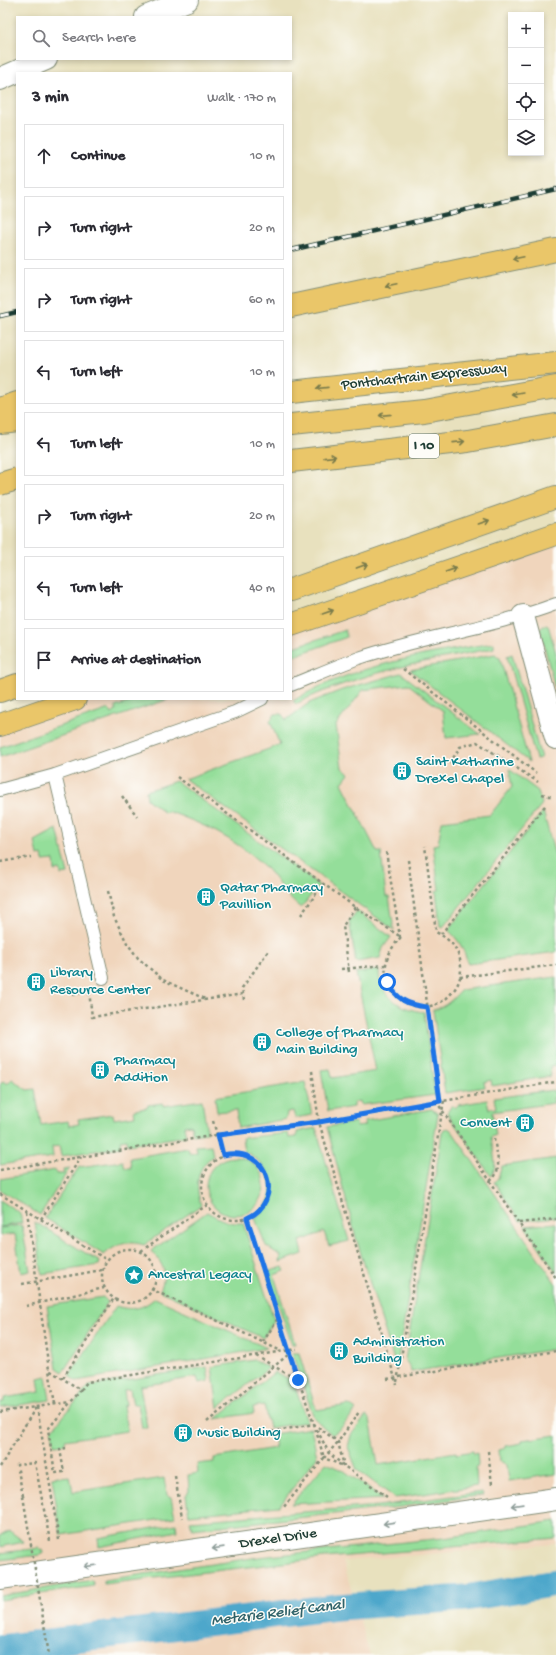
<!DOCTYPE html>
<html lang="en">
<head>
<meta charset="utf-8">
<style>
	:root { --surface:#fff; --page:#f2f2f3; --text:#2b2b33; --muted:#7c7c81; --line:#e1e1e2 }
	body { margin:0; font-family:"Gochi Hand",sans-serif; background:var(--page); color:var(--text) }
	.controls { position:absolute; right:12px; top:12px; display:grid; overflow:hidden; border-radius:0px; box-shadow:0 2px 6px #0003 }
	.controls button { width:36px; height:36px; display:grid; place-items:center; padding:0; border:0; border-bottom:1px solid var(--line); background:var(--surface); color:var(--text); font:20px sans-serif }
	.stop { position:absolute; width:12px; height:12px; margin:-9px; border:3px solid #1a73e8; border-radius:50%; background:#fff }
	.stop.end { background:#1a73e8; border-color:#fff; box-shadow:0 1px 4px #0008 }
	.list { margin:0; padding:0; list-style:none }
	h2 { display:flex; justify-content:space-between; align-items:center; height:52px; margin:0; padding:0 16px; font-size:17px }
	h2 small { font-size:13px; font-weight:400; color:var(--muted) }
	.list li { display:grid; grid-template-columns:26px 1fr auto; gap:12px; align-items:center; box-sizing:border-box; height:64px; margin:0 8px 8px; padding:0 8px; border:1px solid var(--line); border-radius:0px }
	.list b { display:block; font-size:15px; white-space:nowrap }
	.list em { font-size:13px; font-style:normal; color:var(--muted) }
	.icon { flex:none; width:22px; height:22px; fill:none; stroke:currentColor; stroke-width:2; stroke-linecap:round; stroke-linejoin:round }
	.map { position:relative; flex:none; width:556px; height:1655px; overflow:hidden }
	.search { position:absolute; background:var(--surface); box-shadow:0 2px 6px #0003; left:16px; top:16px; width:276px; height:44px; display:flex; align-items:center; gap:10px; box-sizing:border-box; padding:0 14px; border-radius:0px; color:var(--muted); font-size:15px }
	.panel { position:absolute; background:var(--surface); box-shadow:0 2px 6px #0003; left:16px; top:72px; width:276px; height:628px; border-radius:0px }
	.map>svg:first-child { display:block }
	.built { fill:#f0d5bc }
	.green { fill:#94de9a; stroke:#5a8e67 }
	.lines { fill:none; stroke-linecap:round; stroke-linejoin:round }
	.canal { stroke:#4ea7cb; stroke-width:27 }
	.service-casing { stroke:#848f79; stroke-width:14 }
	.minor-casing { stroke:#848f79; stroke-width:24 }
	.motorway-casing { stroke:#848f79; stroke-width:24 }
	.path { stroke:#848f79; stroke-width:2.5; stroke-dasharray:3 3; stroke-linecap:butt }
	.service { stroke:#fff; stroke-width:12 }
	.minor { stroke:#fff; stroke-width:22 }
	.motorway { stroke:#eac669; stroke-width:22 }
	.rail-casing { stroke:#1f3d34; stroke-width:4.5 }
	.rail { stroke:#fdfcf7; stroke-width:3; stroke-dasharray:9; stroke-linecap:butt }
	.motorway-bridge-casing { stroke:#848f79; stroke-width:24; stroke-linecap:butt }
	.path-bridge { stroke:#848f79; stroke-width:2.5; stroke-dasharray:3 3; stroke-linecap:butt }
	.motorway-bridge { stroke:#eac669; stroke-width:22 }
	.oneway { stroke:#7a7b4c }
	.oneway2 { stroke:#8f9e9a }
	.route { stroke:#1a73e8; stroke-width:5 }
	.labels { text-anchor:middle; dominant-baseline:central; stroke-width:3; stroke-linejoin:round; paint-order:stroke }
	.shield { fill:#fdfcf7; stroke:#62766e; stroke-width:1 }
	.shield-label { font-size:14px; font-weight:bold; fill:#1f3d34 }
	.street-label { font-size:15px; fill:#1f3d34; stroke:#fdfcf7 }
	.culture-label { font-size:15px; fill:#0d838f; stroke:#fdfcf7; text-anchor:start }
	.water-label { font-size:16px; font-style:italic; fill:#2f6269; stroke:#fdfcf7 }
</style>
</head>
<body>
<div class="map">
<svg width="556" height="1655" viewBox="0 0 556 1655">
	<rect width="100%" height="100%" fill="#fdfcf7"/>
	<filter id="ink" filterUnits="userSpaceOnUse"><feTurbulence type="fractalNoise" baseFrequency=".025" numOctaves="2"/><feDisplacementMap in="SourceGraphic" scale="8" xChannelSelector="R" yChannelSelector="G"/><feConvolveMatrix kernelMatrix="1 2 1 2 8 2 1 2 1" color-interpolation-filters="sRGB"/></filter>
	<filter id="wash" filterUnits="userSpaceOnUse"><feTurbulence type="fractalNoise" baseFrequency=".012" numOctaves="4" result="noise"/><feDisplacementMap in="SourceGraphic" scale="16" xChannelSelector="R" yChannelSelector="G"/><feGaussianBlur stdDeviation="0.9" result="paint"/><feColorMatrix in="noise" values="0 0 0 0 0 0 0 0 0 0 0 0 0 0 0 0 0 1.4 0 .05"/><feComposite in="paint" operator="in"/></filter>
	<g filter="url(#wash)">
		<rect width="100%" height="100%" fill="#e8e1be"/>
		<polygon class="built" points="556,534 556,1544 343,1561 370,1655 0,1655 0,725 75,699 291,699 291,625"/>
		<g class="green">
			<polygon points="546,624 548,625 556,653 556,693 540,629"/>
			<polygon points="345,630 347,637 291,657 291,648"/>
			<path d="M494,643V648C446,658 399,665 352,681C333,688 314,694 296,704L293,701C348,666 430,653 494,643Z"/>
			<polygon points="495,654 500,658 529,762 410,670"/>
			<polygon points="512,654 541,758 536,759 507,656"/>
			<polygon points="401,673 480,734 446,738 443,711 408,684 363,690 336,725 342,768 349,774 342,783 377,852 381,852 386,897 389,897 394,930 185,779 280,745 270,721 275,714 282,714 286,720 309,703 342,690"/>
			<polygon points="140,699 169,699 0,757 0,747 109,709 112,714 116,711 115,707"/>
			<polygon points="509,769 538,791 542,804 443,927 440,926 436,891 439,890 433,845 438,844 442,821 490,815 512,787"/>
			<path d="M176,781L319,885L301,908C285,897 277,878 262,864C235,839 202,823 167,811L165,813L147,799L146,791Z"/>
			<path d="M543,811L556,859V952L468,964C464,949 459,940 448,930Z"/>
			<polygon points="57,829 68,874 61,875 60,870 55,871 54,860 43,861 42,855 38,856 35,841"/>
			<polygon points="357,911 391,937 383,948 380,958 356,962 349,921"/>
			<path d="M379,970C378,995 401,1010 424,1012L435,1095L361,1105L360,1101L354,1102V1107L328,1111L321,1070L330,1069L332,1078L376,1071L356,973Z"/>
			<path d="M556,977V1065L550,1066L551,1076L492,1086L491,1080L484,1082L485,1087L445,1093L433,1010C446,1007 453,999 461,990Z"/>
			<polygon points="12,1079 27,1090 35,1089 41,1125 68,1121 69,1126 79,1124 78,1119 113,1114 114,1119 135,1116 134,1110 147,1108 148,1105 163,1103 163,1106 202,1100 207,1133 193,1135 191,1125 184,1126 186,1136 128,1145 127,1139 120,1140 121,1147 61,1156 59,1146 52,1147 53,1157 0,1165 0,1085 3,1081 7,1084"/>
			<polygon points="305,1082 312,1115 295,1118 293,1111 287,1112 286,1119 238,1128 236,1110 217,1112 215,1097"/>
			<path d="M553,1090L554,1093H556V1097L553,1098L554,1103L492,1112L496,1135L491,1137C492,1148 499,1167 491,1176L447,1113L452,1105L455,1108L458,1105L487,1100L489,1109L496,1108L494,1098Z"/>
			<polygon points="432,1109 438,1114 398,1359 394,1360 356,1238 327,1127 356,1122 357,1127 364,1126 365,1121"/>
			<path d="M316,1128L349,1241L329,1246L324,1232L300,1241L303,1254L280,1262L281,1256L266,1246L255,1218C282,1197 272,1164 244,1151L242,1138L288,1133L289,1138L297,1137V1132Z"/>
			<polygon points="448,1128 452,1131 556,1284 556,1349 411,1372 410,1367 405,1360 442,1133 444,1129"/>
			<path d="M211,1145L213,1156C196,1168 195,1186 201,1205L144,1245C128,1240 116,1244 104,1255L45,1218L79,1167L123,1161L125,1168H131L130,1158L188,1148L190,1154L197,1152L196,1146Z"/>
			<circle cx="235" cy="1186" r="29"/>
			<polygon points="556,1158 556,1217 520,1221 494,1182 498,1178 502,1166"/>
			<polygon points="70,1168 40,1215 0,1190 0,1179 55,1170 56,1174 64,1174 63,1169"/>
			<polygon points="0,1200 20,1213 22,1223 0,1227"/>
			<path d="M207,1212C220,1219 228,1224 243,1223L274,1320L263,1338L160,1291C167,1272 165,1266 151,1251Z"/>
			<polygon points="35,1222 100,1262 99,1265 42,1274"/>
			<polygon points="556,1223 556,1272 525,1226"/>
			<polygon points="22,1225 30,1271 21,1273 15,1234 0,1236 0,1228"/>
			<polygon points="283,1267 285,1271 274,1275 295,1344 292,1344 267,1272"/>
			<polygon points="103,1297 108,1302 63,1372 57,1368 47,1306"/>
			<path d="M155,1298L267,1348L76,1381L69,1376L116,1306C131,1311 143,1309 155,1298Z"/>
			<polygon points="292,1353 299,1353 316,1410 349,1405 356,1410 341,1428 332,1435 314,1418"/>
			<polygon points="254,1360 269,1368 218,1408 212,1367"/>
			<polygon points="207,1367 209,1381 199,1383 197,1377 140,1386 147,1428 142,1428 138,1404 133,1405 130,1389 124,1390 126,1405 123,1406 127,1431 65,1440 65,1444 54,1445 52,1430 89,1386"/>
			<polygon points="275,1372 293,1381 307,1422 269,1428 264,1405 253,1407 254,1413 215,1419"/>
			<polygon points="46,1376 50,1400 0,1408 0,1402 4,1402 4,1398 40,1392 38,1378"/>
			<polygon points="366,1416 370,1419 378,1465 456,1452 456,1454 473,1451 474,1454 477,1453 478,1464 476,1469 477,1486 395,1498 357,1470 348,1447 351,1435"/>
			<polygon points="311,1428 317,1457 279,1506 189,1515 186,1495 189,1491 188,1475 198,1473 197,1464 214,1462 214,1458 275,1448 273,1434"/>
			<polygon points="556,1435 556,1474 509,1481 507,1465 500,1461 499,1450 506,1448 506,1446 522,1443 522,1440"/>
			<polygon points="326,1463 343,1470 383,1499 291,1504"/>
			<polygon points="59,1476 59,1477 70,1476 73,1492 164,1478 167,1495 171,1497 175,1517 61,1535 52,1477"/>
			<polygon points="482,1492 483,1495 400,1507 192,1529 190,1521 378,1506"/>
			<polygon points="556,1521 556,1538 325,1558 104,1584 104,1580 259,1557 444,1538"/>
			<polygon points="176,1524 177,1531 99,1547 98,1538"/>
			<polygon points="10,1531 24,1542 0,1547 0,1536"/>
			<polygon points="39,1548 44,1551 40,1555 0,1560 0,1553"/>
			<polygon points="92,1580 94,1586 0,1600 0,1596"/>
		</g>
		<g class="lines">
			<polyline class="canal" points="0,1648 337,1607 465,1598 556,1583"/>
		</g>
	</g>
	<g filter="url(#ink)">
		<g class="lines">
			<g class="service-casing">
				<g id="service">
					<path d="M291,685C314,676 336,666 359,658C424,636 492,628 556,604"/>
					<polyline points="55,775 103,978"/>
					<polyline points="0,790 55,775 235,712 262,699"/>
				</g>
			</g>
			<g class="minor-casing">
				<g id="minor">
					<polyline points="146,17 187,0"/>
					<polyline points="0,79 46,59"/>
					<polyline points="523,616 556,738"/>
					<polyline points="0,1578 556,1499"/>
				</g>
			</g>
			<g class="motorway-casing">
				<g id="motorway">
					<polyline points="291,306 556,250"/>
					<polyline points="291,392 556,363"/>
					<polyline points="0,409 17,403"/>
					<polyline points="0,423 17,421"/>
					<polyline points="291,425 424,411 556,387"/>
					<polyline points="291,461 468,441 556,425"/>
					<polyline points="291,590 556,497"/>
					<polyline points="291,625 556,534"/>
					<polyline points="0,691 17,685"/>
					<polyline points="0,725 75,699"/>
				</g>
			</g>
			<g class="path">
				<polyline points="403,669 536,773"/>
				<polyline points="450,763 460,747 477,742 538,782"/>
				<polyline points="177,777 355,907 401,937"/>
				<polyline points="542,794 553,797"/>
				<polyline points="122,796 137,816"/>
				<polyline points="386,852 400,937"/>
				<polyline points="408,860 440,1101"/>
				<polyline points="0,862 31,857"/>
				<polyline points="108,891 114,917 127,943 138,958 163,980 205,999"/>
				<polyline points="301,915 323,884"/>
				<polyline points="441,934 545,806"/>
				<path d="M401,937C355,985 423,1033 454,990C459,984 461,976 461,967C460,950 451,940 436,932L425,846"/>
				<polyline points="341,969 385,965"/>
				<polyline points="349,972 343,926 355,907"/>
				<polyline points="460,977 556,965"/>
				<polyline points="73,995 89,991 92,1017 243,994"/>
				<polyline points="244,1000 242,988 269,950"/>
				<polyline points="312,1071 319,1122 397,1385"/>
				<polyline points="436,1101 556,1278"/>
				<polyline points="213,1121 223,1155"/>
				<circle cx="235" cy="1187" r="33"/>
				<polyline points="0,1170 217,1135 319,1122 556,1082"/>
				<path d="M490,1181C504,1171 496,1153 494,1139H497"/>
				<polyline points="0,1194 107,1260"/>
				<polyline points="27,1211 49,1370"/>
				<polyline points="247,1218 288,1350 314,1424 324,1458 283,1508"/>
				<polyline points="41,1219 81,1157"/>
				<polyline points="519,1223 556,1219"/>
				<circle cx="129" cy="1276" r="27"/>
				<polyline points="141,1251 207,1205"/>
				<polyline points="22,1284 102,1270"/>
				<polyline points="151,1289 281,1351"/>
				<polyline points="26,1306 104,1288"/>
				<polyline points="263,1342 278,1318"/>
				<polyline points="256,1356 298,1380"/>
				<polyline points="63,1378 114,1298"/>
				<polyline points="387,1379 556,1351"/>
				<polyline points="397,1382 444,1100"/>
				<polyline points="81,1390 87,1382 297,1349"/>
				<polyline points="55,1404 49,1370 81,1390 48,1429 55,1473 64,1472 60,1449 66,1448"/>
				<polyline points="37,1407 59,1540"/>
				<polyline points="0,1412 71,1402"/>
				<polyline points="207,1422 289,1354"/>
				<polyline points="317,1430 329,1453 344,1466 387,1497"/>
				<polyline points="254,1435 314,1424 338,1442 344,1466"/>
				<polyline points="488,1451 492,1484"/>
				<polyline points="341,1465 324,1458 338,1442 359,1412"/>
				<polyline points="0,1467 36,1407"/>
				<polyline points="175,1476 182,1518"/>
				<polyline points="23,1496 17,1465 35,1463 50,1541"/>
			</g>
			<use href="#service" class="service"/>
			<use href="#minor" class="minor"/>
			<use href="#motorway" class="motorway"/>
			<g class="rail-casing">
				<g id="rail">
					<polyline points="291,250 556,189"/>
					<polyline points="0,316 17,312"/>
				</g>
			</g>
			<use href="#rail" class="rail"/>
			<g class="motorway-bridge-casing">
				<polyline id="motorway-bridge" points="0,484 17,479"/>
			</g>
			<polyline class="path-bridge" points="23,1496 49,1655"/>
			<use href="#motorway-bridge" class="motorway-bridge"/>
		</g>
		<defs><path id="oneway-shaft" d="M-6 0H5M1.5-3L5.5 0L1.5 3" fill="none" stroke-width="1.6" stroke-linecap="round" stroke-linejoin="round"/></defs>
		<g class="oneway">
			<use href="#oneway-shaft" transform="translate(518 258) rotate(168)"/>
			<use href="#oneway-shaft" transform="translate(391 285) rotate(168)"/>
			<use href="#oneway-shaft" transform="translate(322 388) rotate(174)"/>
			<use href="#oneway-shaft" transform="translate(518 394) rotate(170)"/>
			<use href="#oneway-shaft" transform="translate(385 415) rotate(174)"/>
			<use href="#oneway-shaft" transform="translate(459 442) rotate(-6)"/>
			<use href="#oneway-shaft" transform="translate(330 457) rotate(-6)"/>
			<use href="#oneway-shaft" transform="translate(484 522) rotate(-19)"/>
			<use href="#oneway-shaft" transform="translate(362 566) rotate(-20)"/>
			<use href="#oneway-shaft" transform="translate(451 570) rotate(-19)"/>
			<use href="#oneway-shaft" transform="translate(328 612) rotate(-19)"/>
		</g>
		<g class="oneway2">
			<use href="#oneway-shaft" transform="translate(517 1505) rotate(172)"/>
			<use href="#oneway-shaft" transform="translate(389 1523) rotate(172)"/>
			<use href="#oneway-shaft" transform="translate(218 1548) rotate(172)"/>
			<use href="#oneway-shaft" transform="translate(90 1566) rotate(173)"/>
		</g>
	</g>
	<g class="lines" filter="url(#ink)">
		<path class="route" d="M298,1380L247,1218C284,1203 271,1145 223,1155L218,1135L319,1122L440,1101L427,1007C407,1005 398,1000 387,982"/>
	</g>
	<defs>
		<g id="building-disc" transform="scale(1)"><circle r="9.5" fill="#0f9aa8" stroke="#fdfcf7"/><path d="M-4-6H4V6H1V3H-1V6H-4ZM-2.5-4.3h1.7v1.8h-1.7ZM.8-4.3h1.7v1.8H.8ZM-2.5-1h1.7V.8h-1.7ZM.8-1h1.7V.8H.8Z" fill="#fff"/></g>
		<g id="sight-disc" transform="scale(1)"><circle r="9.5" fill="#0f9aa8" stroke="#fdfcf7"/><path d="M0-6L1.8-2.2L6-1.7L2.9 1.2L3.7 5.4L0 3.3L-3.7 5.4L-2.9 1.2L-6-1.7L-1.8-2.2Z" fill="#fff"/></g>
	</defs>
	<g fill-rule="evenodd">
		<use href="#building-disc" x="402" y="771"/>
		<use href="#building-disc" x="206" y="897"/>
		<use href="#building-disc" x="36" y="982"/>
		<use href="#building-disc" x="262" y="1042"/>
		<use href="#building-disc" x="100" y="1070"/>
		<use href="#building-disc" x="525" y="1123"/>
		<use href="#sight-disc" x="134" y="1275"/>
		<use href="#building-disc" x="339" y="1351"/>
		<use href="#building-disc" x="183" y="1433"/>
	</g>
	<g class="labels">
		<rect class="shield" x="409" y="434" width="30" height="24" rx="3"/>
		<g class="shield-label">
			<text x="424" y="446">I 10</text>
		</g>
		<g class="street-label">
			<text transform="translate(424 377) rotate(-6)">Pontchartrain Expressway</text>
			<text transform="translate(278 1539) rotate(-8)">Drexel Drive</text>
		</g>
		<g class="culture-label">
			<text x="416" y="762">Saint Katharine<tspan x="416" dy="17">Drexel Chapel</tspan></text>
			<text x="220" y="888">Qatar Pharmacy<tspan x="220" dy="17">Pavillion</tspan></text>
			<text x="50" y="973">Library<tspan x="50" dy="17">Resource Center</tspan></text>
			<text x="276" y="1033">College of Pharmacy<tspan x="276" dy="17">Main Building</tspan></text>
			<text x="114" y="1061">Pharmacy<tspan x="114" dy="17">Addition</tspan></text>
			<text x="511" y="1123" text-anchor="end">Convent</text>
			<text x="148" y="1275">Ancestral Legacy</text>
			<text x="353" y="1342">Administration<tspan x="353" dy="17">Building</tspan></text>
			<text x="197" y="1433">Music Building</text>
		</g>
		<g class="water-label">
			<text transform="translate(278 1614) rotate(-7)">Metarie Relief Canal</text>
		</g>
	</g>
</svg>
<div class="controls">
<button>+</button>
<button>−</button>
<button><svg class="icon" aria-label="locate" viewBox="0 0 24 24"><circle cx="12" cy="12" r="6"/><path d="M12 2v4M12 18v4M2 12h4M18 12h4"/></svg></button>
<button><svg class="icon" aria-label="layers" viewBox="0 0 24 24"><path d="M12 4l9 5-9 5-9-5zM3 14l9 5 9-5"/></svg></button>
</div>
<div class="stop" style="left:387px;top:982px"></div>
<div class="stop end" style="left:298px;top:1380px"></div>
<div class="search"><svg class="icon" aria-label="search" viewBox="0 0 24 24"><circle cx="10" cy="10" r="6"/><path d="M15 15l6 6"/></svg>Search here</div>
<section class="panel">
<h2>3 min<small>Walk · 170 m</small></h2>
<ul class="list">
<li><svg class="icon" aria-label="ahead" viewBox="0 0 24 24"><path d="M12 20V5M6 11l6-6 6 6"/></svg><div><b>Continue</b></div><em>10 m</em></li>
<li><svg class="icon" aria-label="right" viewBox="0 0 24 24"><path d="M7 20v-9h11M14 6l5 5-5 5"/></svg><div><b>Turn right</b></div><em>20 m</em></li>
<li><svg class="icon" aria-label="right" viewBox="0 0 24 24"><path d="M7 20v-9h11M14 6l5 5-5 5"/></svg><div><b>Turn right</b></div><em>60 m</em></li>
<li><svg class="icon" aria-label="left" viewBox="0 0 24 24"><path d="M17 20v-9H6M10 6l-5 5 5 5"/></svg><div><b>Turn left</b></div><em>10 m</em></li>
<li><svg class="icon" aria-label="left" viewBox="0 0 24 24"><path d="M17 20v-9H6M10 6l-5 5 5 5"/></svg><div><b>Turn left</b></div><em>10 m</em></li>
<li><svg class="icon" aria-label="right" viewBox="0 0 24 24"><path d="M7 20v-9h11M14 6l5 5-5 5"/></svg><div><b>Turn right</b></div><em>20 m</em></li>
<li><svg class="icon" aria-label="left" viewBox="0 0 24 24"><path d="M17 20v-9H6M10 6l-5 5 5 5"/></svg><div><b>Turn left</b></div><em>40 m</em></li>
<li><svg class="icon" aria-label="arrive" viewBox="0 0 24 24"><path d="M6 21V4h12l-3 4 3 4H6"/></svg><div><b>Arrive at destination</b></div></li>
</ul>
</section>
</div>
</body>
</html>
